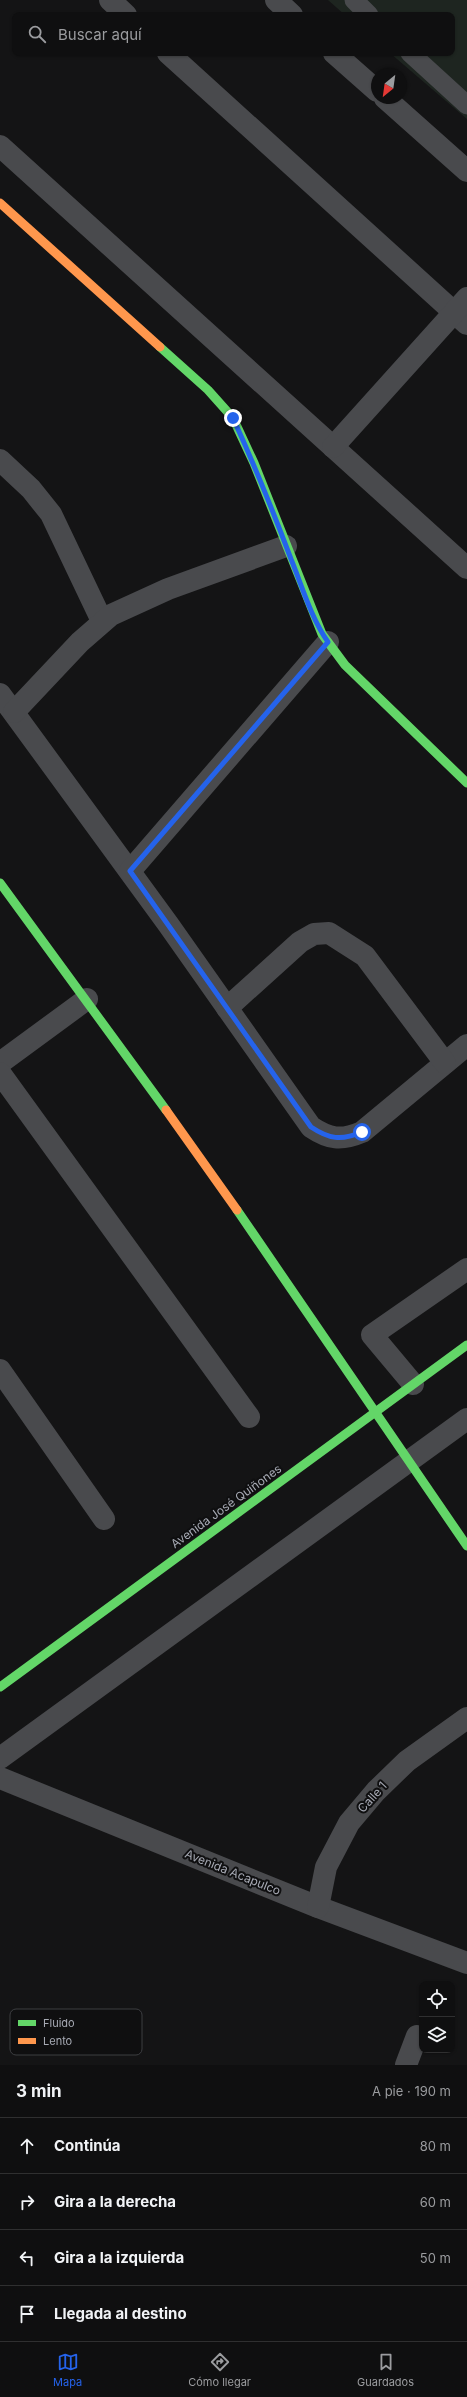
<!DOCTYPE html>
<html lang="es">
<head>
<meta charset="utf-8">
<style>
	:root { --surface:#0f0f10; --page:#181819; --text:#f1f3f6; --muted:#9b9c9f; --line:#2f2f30; --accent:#2563eb }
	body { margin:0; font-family:Inter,sans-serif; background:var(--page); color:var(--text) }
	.controls { position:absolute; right:12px; bottom:12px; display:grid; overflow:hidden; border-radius:8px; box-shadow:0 1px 3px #0004 }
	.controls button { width:36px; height:36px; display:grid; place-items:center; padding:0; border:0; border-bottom:1px solid var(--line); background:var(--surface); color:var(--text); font:20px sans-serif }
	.compass { position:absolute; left:371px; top:68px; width:36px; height:36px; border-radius:50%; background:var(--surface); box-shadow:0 1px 3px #0004; rotate:209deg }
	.stop { position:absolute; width:12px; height:12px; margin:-9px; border:3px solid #2563eb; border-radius:50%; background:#fff }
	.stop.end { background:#2563eb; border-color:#fff; box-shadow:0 1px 4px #0008 }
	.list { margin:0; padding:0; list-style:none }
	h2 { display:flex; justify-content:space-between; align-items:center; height:52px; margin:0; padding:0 16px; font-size:17px }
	h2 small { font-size:13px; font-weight:400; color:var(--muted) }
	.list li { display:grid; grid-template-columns:26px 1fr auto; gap:12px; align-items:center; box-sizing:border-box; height:56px; padding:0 16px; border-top:1px solid var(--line) }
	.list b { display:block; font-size:15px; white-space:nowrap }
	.list em { font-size:13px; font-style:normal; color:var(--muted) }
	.icon { flex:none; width:22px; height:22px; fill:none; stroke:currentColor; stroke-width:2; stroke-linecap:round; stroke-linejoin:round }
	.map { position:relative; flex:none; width:467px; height:2065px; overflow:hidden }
	.search { position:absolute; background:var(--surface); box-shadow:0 1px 3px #0004; left:12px; right:12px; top:12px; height:44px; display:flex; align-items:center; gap:10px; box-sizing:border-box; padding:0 14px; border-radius:8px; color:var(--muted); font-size:15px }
	.sheet { height:276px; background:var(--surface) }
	nav { display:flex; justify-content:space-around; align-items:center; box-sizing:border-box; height:56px; border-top:1px solid var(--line); background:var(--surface); font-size:11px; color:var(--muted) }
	nav a { display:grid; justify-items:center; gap:2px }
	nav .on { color:var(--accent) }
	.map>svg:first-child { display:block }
	.green { fill:#1e2520 }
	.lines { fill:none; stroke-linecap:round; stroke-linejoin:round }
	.lane { stroke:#494a4d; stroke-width:19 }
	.street { stroke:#494a4d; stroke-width:22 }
	.fast { stroke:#63d668; stroke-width:9 }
	.slow { stroke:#ff974d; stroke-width:9 }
	.route { stroke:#2563eb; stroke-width:5 }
	.labels { text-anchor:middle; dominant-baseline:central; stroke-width:4; stroke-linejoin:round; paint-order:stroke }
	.street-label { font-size:12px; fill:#a7aab4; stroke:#0f0f10 }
	.key { fill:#0f0f10; stroke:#3d3e41; stroke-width:1 }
	.key-label { font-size:11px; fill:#a7aab4 }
</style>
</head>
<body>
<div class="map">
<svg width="467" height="2065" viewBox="0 0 467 2065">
	<rect width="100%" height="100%" fill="#141415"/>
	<polygon class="green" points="328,0 467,0 467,119 390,53 452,53 452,15 345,15"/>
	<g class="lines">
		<g class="lane">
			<polyline points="354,0 369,15"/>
			<polyline points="410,53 467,105"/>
		</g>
		<g class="street">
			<polyline points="110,0 126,15"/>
			<polyline points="276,0 292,15"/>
			<polyline points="168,53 467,324"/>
			<polyline points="334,53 377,91"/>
			<polyline points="385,98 467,171"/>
			<polyline points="0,146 467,568"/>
			<polyline points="333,447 467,298"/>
			<polyline points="0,460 31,489 51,514 102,621"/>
			<path d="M0,694L168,924L311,1127C329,1139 341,1141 362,1132L467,1045"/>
			<polyline points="14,712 80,642 111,615 168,589 286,546"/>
			<polyline points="130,871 328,642"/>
			<polyline points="227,1008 300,942 314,934 329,933 365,956 445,1063"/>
			<polyline points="0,1063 87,999"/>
			<polyline points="0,1073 249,1417"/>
			<polyline points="0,1370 104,1519"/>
			<polyline points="413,1384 372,1335 467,1269"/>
			<polyline points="0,1758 467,1419"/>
			<polyline points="0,1778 318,1907 467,1963"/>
			<polyline points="318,1907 326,1867 349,1823 376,1791 407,1761 467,1718"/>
			<polyline points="406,2065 417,2036"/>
		</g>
		<g class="fast">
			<polyline points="160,347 208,390 233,418 254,463 322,634 345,665 467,783"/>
			<polyline points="0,883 166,1110"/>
			<polyline points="237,1210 467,1546"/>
			<polyline points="0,1687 467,1345"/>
		</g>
		<g class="slow">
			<polyline points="0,203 160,347"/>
			<polyline points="166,1110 237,1210"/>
		</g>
	</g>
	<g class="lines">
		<path class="route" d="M233,418C254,464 273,511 291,559C302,586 311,618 328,642L130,871L311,1127C329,1139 341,1141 362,1132"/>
	</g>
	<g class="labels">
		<g class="street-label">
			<text transform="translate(226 1506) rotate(-36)">Avenida José Quiñones</text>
			<text transform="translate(372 1797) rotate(-48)">Calle 1</text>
			<text transform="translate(233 1872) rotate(22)">Avenida Acapulco</text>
		</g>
	</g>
	<rect x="10" y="2009" width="132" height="46" rx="6" class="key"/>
	<rect x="18" y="2020" width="18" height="6" fill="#63d668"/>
	<rect x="18" y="2038" width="18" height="6" fill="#ff974d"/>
	<g class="key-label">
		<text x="43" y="2027">Fluido</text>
		<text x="43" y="2045">Lento</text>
	</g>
</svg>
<div class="controls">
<button><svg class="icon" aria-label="locate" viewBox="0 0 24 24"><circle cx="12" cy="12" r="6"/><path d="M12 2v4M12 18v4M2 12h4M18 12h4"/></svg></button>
<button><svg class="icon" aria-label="layers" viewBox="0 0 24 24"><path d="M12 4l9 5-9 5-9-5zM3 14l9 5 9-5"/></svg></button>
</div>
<svg class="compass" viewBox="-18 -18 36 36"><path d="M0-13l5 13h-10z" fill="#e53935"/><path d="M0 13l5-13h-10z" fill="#9b9c9f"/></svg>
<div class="stop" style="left:362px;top:1132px"></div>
<div class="stop end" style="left:233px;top:418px"></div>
<div class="search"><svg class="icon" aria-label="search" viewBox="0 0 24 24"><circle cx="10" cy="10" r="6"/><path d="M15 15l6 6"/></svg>Buscar aquí</div>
</div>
<section class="sheet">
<h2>3 min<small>A pie · 190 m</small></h2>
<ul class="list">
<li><svg class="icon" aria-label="ahead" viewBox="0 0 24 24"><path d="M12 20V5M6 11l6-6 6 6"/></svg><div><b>Continúa</b></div><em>80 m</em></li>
<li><svg class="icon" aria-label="right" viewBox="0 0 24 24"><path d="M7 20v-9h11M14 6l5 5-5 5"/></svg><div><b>Gira a la derecha</b></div><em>60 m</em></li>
<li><svg class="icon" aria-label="left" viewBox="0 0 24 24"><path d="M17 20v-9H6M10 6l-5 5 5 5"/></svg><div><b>Gira a la izquierda</b></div><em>50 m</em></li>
<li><svg class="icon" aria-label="arrive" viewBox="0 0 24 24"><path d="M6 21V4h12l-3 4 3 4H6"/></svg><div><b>Llegada al destino</b></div></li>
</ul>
</section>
<nav>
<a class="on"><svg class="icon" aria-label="map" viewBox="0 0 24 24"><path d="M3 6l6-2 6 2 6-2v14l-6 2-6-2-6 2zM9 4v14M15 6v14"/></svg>Mapa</a>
<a><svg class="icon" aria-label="directions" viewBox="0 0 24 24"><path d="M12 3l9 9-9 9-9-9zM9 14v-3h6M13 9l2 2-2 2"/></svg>Cómo llegar</a>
<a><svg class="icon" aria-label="saved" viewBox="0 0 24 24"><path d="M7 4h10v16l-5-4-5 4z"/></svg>Guardados</a>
</nav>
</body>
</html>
